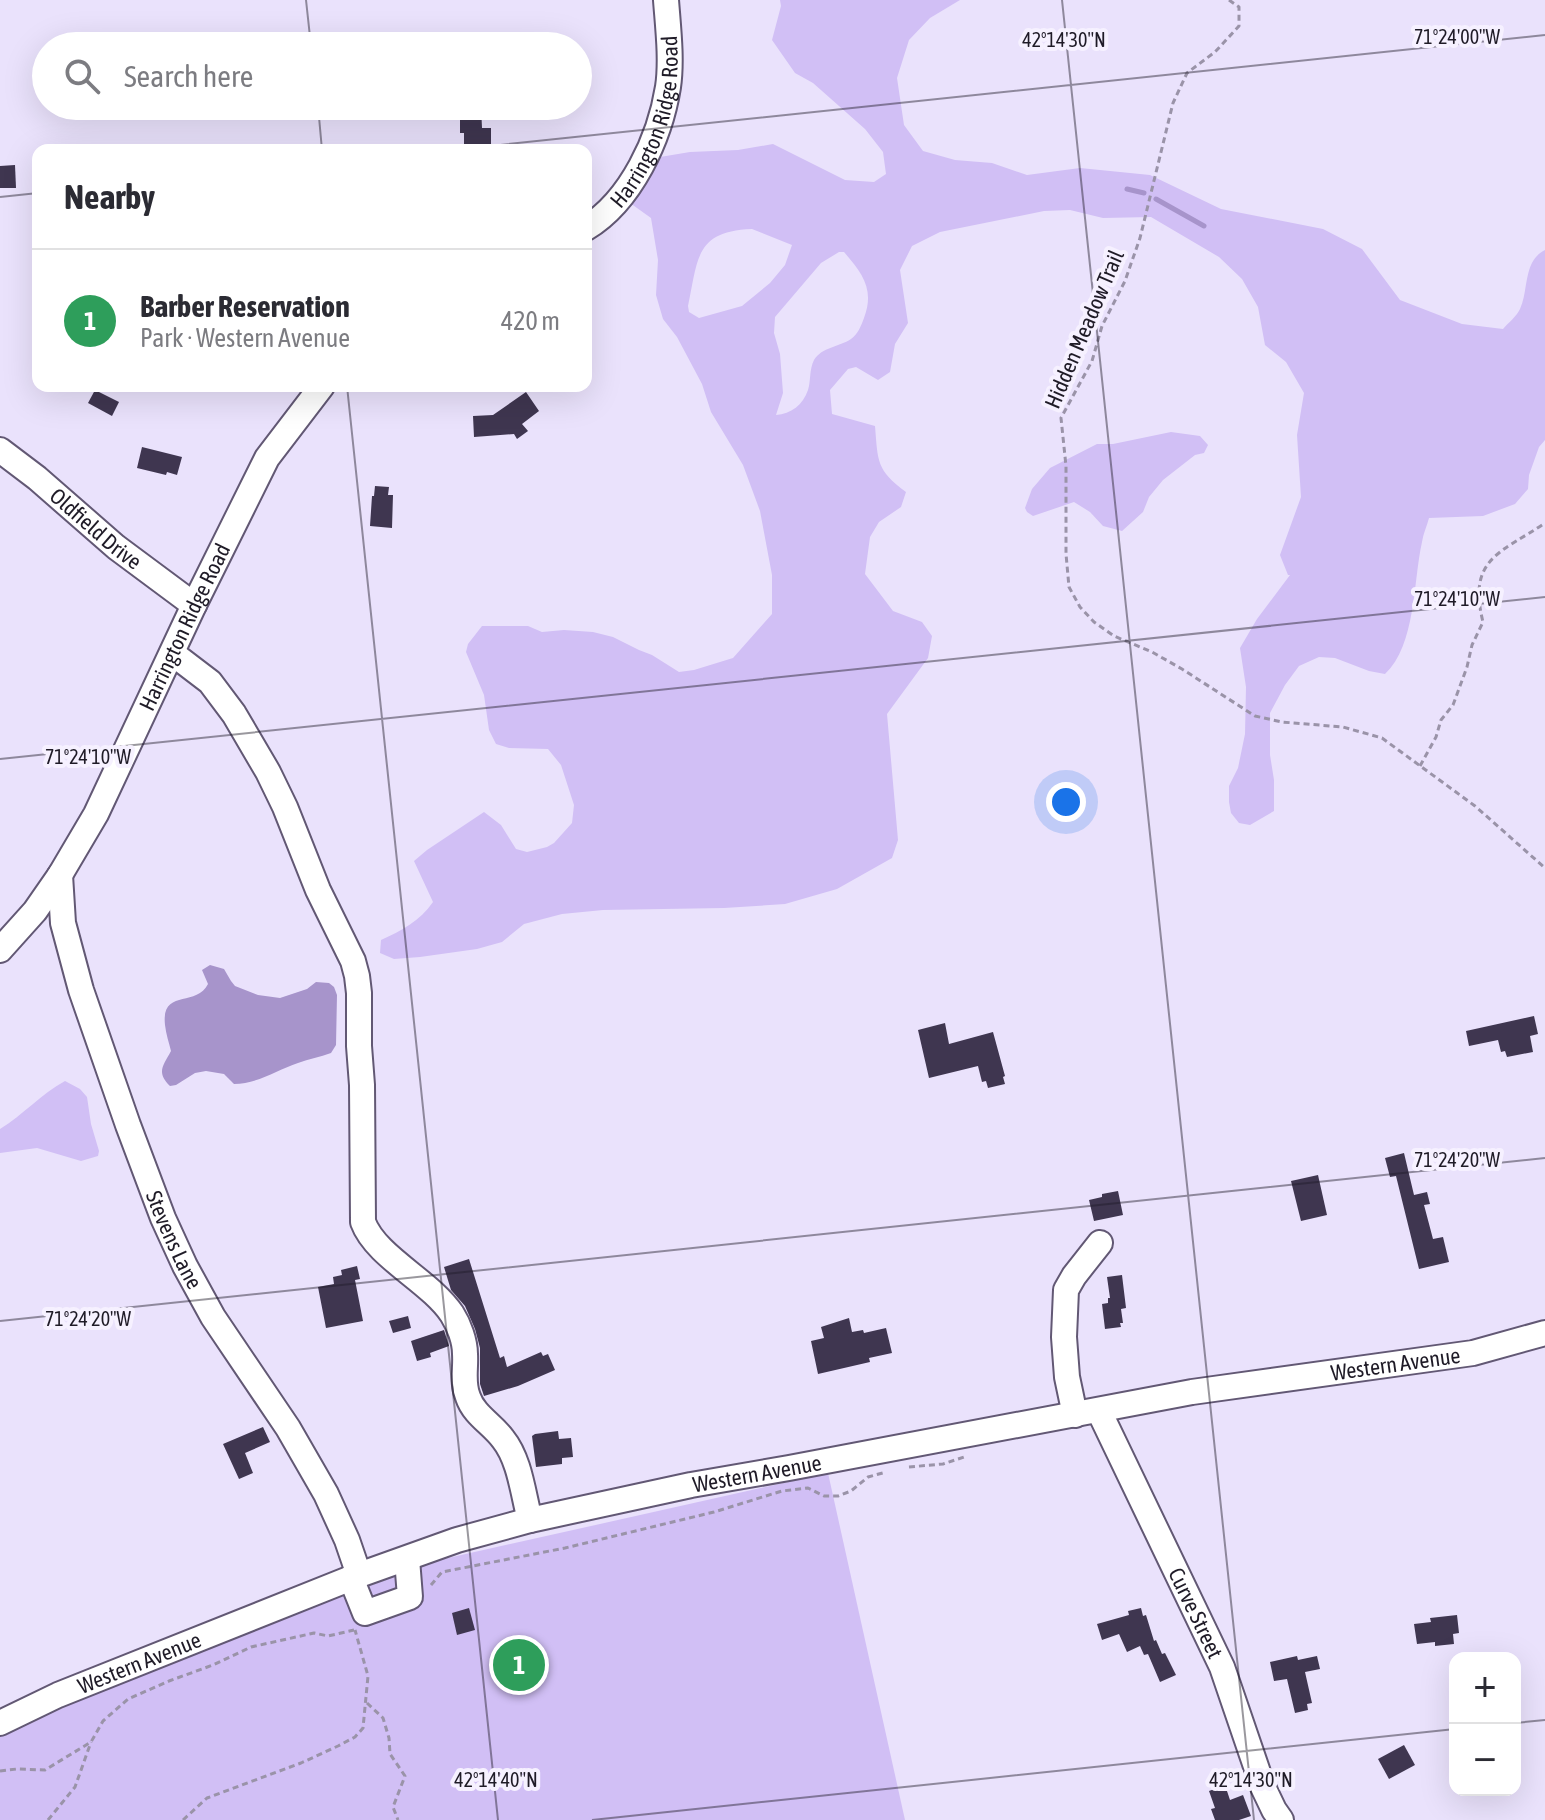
<!DOCTYPE html>
<html lang="en">
<head>
<meta charset="utf-8">
<style>
	:root { --surface:#fff; --page:#f7f7f7; --text:#2b2b33; --muted:#7c7c81; --line:#e1e1e2; --accent:#db2777 }
	body { margin:0; font-family:"Asap Condensed",sans-serif; background:var(--page); color:var(--text) }
	.controls { position:absolute; right:24px; bottom:24px; display:grid; overflow:hidden; border-radius:16px; box-shadow:0 8px 32px #0002 }
	.controls button { width:72px; height:72px; display:grid; place-items:center; padding:0; border:0; border-bottom:2px solid var(--line); background:var(--surface); color:var(--text); font:40px sans-serif }
	.you { position:absolute; left:1066px; top:802px; width:28px; height:28px; margin:-20px; border:6px solid #fff; border-radius:50%; background:#1a73e8; box-shadow:0 0 0 12px #1a73e833 }
	.badge { display:grid; place-items:center; width:52px; height:52px; border-radius:50%; background:var(--accent); color:#fff; font-size:26px; font-weight:700 }
	.pin { position:absolute; translate:-50% -50%; border:4px solid #fff; box-shadow:0 2px 8px #0006 }
	.list { margin:0; padding:0; list-style:none }
	h2 { display:flex; justify-content:space-between; align-items:center; height:104px; margin:0; padding:0 32px; font-size:34px }
	h2 small { font-size:26px; font-weight:400; color:var(--muted) }
	.list li { display:grid; grid-template-columns:52px 1fr auto; gap:24px; align-items:center; box-sizing:border-box; height:144px; padding:0 32px; border-top:2px solid var(--line) }
	.list b { display:block; font-size:30px; white-space:nowrap }
	.list p { margin:0; font-size:26px; white-space:nowrap; color:var(--muted) }
	.list em { font-size:26px; font-style:normal; color:var(--muted) }
	.icon { flex:none; width:44px; height:44px; fill:none; stroke:currentColor; stroke-width:2; stroke-linecap:round; stroke-linejoin:round }
	.map { position:relative; flex:none; width:1545px; height:1820px; overflow:hidden }
	.search { position:absolute; background:var(--surface); box-shadow:0 8px 32px #0002; left:32px; top:32px; width:560px; height:88px; display:flex; align-items:center; gap:20px; box-sizing:border-box; padding:0 28px; border-radius:44px; color:var(--muted); font-size:30px }
	.panel { position:absolute; background:var(--surface); box-shadow:0 8px 32px #0002; left:32px; top:144px; width:560px; height:248px; border-radius:16px }
	.map>svg:first-child { display:block }
	.green { fill:#d1bff5; fill-rule:evenodd }
	.water { fill:#a794cb }
	.lines { fill:none; stroke-linecap:round; stroke-linejoin:round }
	.stream { stroke:#a794cb; stroke-width:5 }
	.building { fill:#3f3650 }
	.minor-casing { stroke:#625874; stroke-width:28 }
	.path { stroke:#9a93a8; stroke-width:3; stroke-dasharray:6 4; stroke-linecap:butt }
	.minor { stroke:#fff; stroke-width:24 }
	.ticks { fill:none; stroke:#1f1b27; stroke-width:2; stroke-opacity:0.45 }
	.labels { text-anchor:middle; dominant-baseline:central; stroke-width:8; stroke-linejoin:round; paint-order:stroke }
	.street-label { font-size:22px; fill:#1f1b27; stroke:#f6f1ff }
	.ticks-label { font-size:20px; text-anchor:middle; fill:#1f1b27; stroke:#f6f1ff; stroke-width:8; stroke-linejoin:round; paint-order:stroke }
</style>
</head>
<body>
<div class="map">
<svg width="1545" height="1820" viewBox="0 0 1545 1820">
	<rect width="100%" height="100%" fill="#eae2fc"/>
	<g class="green">
		<path d="M780,0H960L930,18L909,40L897,78L904,125L923,151L955,160L992,163L1027,175L1080,168L1150,175L1221,209L1323,229L1362,249L1400,300L1462,324L1503,329C1508,323 1517,316 1520,309C1529,289 1523,261 1545,250V440L1539,447L1529,475L1528,489L1515,504L1483,516L1429,518C1427,526 1423,534 1422,542C1413,582 1416,645 1385,674L1369,671L1335,658L1319,657L1299,666L1285,685L1270,713V755L1274,780V811L1250,825L1239,823L1231,813L1229,802V786L1238,768L1245,734L1246,687L1240,648L1257,619L1290,575H1288L1280,555L1301,497L1297,435L1304,393L1286,362L1265,345L1258,307L1242,279L1219,257L1151,217L1103,218L1070,210L1044,211L940,232L912,246L900,270L908,323L895,344L890,372L878,380L856,367L848,369L830,390L832,414L875,426C878,461 876,470 906,492L901,507L879,522L870,537L865,574L893,611L922,622L932,636L928,658L887,714L898,840L892,858L837,889L785,904L724,908L603,910L562,914L524,924L502,942L477,949L420,957L394,959L380,953L381,940C401,931 420,921 433,902L414,861L427,850L484,812L501,825L516,849L527,852L547,847L554,843L572,823L574,805L561,765L548,749L509,748L496,744L489,730L484,695L466,652L468,644L482,626H528L542,632L564,630L593,632L613,637L639,650L652,655L679,672L694,670L733,658L772,614V575L760,511L743,465L711,412L702,384L677,337L663,319L656,295L658,260L651,218L630,203L660,157L690,152L738,150L773,144L845,180L874,182L886,174L883,152L865,129L813,83L795,73L772,40L781,6ZM752,229L792,245L785,265L770,283L742,306L699,318L689,312L688,306C698,259 695,231 752,229ZM839,252H844C862,273 875,289 864,318C861,326 858,334 851,339C839,347 822,347 814,360C809,370 811,381 808,390C803,405 791,414 776,415L783,393L780,354L774,333L775,317L821,263Z"/>
		<polygon points="1171,432 1200,436 1208,445 1204,453 1195,455 1163,480 1149,497 1143,512 1122,531 1103,526 1090,512 1074,502 1033,516 1027,512 1025,508 1032,489 1050,468 1097,444 1113,444"/>
		<path d="M65,1081L80,1089L87,1097L91,1124L99,1151L98,1156L81,1161L37,1148L0,1153V1129C23,1115 41,1094 65,1081Z"/>
		<polygon points="828,1473 905,1820 0,1820 0,1735 76,1702 259,1627 439,1560"/>
	</g>
	<path class="water" d="M210,965L224,969L231,981L235,986L258,995L280,998L307,989L316,982L329,983L334,987L337,995L336,1045L331,1053C320,1057 309,1059 298,1063C277,1070 257,1084 234,1084L224,1074L206,1071L195,1073L176,1085L170,1086C156,1072 163,1066 171,1051C169,1043 166,1034 165,1025C161,988 196,1008 208,984L202,970Z"/>
	<g class="lines">
		<g class="stream">
			<polyline points="1127,189 1144,193"/>
			<polyline points="1156,199 1204,226"/>
		</g>
	</g>
	<g class="building">
		<polygon points="460,106 481,106 482,128 491,128 491,146 464,146 464,133 460,133"/>
		<polygon points="15,165 16,188 0,188 0,166"/>
		<polygon points="95,390 119,402 112,416 88,403"/>
		<polygon points="526,392 539,411 522,424 528,431 517,439 514,434 474,437 473,416 493,415"/>
		<polygon points="142,447 182,457 177,475 167,472 166,475 137,468"/>
		<polygon points="375,486 389,487 388,495 393,495 392,528 370,526 372,496 374,496"/>
		<polygon points="1534,1016 1538,1034 1530,1036 1533,1052 1507,1057 1505,1051 1501,1052 1498,1040 1469,1046 1466,1031"/>
		<polygon points="945,1023 949,1044 993,1032 1005,1076 1003,1077 1005,1084 988,1088 986,1081 982,1082 978,1066 929,1078 918,1030"/>
		<polygon points="1404,1153 1414,1195 1427,1192 1430,1204 1424,1205 1433,1239 1443,1237 1449,1262 1419,1269 1396,1176 1390,1177 1385,1158"/>
		<polygon points="1318,1175 1327,1215 1301,1221 1291,1181"/>
		<polygon points="1118,1191 1123,1215 1094,1221 1089,1200 1102,1197 1102,1194"/>
		<polygon points="469,1259 500,1358 504,1356 507,1367 541,1352 543,1356 548,1354 555,1370 518,1386 484,1396 480,1384 480,1348 475,1329 465,1306 451,1290 444,1267"/>
		<polygon points="357,1266 360,1279 355,1280 363,1321 326,1328 318,1287 334,1284 333,1277 342,1275 341,1270"/>
		<polygon points="1122,1275 1126,1308 1121,1309 1123,1323 1120,1323 1121,1327 1105,1329 1102,1304 1108,1303 1108,1298 1110,1298 1107,1277"/>
		<polygon points="408,1316 411,1328 393,1333 389,1321"/>
		<polygon points="849,1318 852,1332 863,1330 864,1333 886,1328 892,1353 869,1358 870,1362 818,1374 811,1341 824,1338 821,1327"/>
		<polygon points="444,1330 449,1346 430,1353 431,1357 417,1361 411,1341"/>
		<polygon points="263,1427 270,1442 245,1453 253,1473 239,1479 223,1444"/>
		<polygon points="558,1431 559,1439 571,1438 573,1457 562,1458 562,1464 536,1467 532,1436 535,1434"/>
		<polygon points="469,1608 475,1630 457,1635 452,1613"/>
		<polygon points="1141,1608 1143,1616 1146,1615 1154,1641 1156,1640 1162,1654 1165,1653 1176,1675 1160,1682 1148,1654 1144,1655 1140,1646 1127,1652 1119,1634 1102,1640 1097,1624 1129,1615 1128,1611"/>
		<polygon points="1457,1615 1459,1633 1453,1634 1454,1644 1435,1646 1435,1642 1417,1644 1414,1624 1431,1622 1430,1618"/>
		<polygon points="1297,1656 1298,1660 1317,1656 1320,1669 1305,1672 1312,1703 1307,1704 1308,1710 1295,1713 1287,1679 1274,1681 1270,1662"/>
		<polygon points="1404,1745 1415,1765 1389,1779 1378,1759"/>
		<polygon points="1225,1785 1230,1800 1243,1795 1251,1816 1239,1820 1215,1820 1211,1809 1215,1808 1209,1791"/>
	</g>
	<g class="lines">
		<g class="minor-casing">
			<g id="minor">
				<path id="s1" d="M586,228C631,201 660,138 668,87C672,60 668,27 666,0"/>
				<path id="s2" d="M0,450L37,478L116,547L194,605"/>
				<path d="M172,653L210,682L234,714L268,772L285,807L318,890L353,961L357,976L359,993V1046L362,1085L363,1222C376,1257 430,1281 452,1314C459,1325 465,1341 465,1354C466,1369 462,1383 468,1397C474,1415 492,1424 503,1439C520,1460 523,1494 530,1520"/>
				<path id="s3" d="M60,875L63,923L81,990L128,1125L163,1218L185,1266L213,1317L288,1428L326,1494L347,1540L359,1575"/>
				<path id="s4" d="M0,950L35,911L60,875L96,814L194,605L267,458L322,386"/>
				<path id="s5" d="M1099,1411L1222,1667L1263,1787L1274,1810L1281,1820"/>
				<polyline points="1075,1415 1067,1377 1064,1337 1066,1290 1074,1276 1100,1243"/>
				<polyline points="351,1578 365,1613 410,1597 407,1559"/>
				<path id="s6" d="M0,1723L58,1695L359,1575L457,1540L530,1520L691,1485L789,1468L1192,1392L1473,1353L1545,1333"/>
			</g>
		</g>
		<g class="path">
			<polyline points="1229,0 1239,7 1239,26 1215,52 1187,73 1173,103 1140,238 1125,281 1102,326 1092,361 1061,418 1066,466 1066,554 1069,587 1080,607 1094,622 1114,636 1152,652 1182,669 1255,716 1282,722 1343,727 1382,738 1475,806 1545,868"/>
			<path d="M1420,766L1436,737L1441,720L1453,705L1467,667L1472,645L1483,622C1467,558 1501,553 1545,523"/>
			<polyline points="909,1467 943,1464 964,1457"/>
			<polyline points="431,1585 442,1572 565,1548 714,1512 782,1491 808,1488 824,1496 838,1496 851,1491 868,1477 886,1472"/>
			<polyline points="367,1703 383,1718 389,1738 390,1754 405,1776 393,1807 398,1820"/>
			<polyline points="0,1771 17,1769 45,1770 91,1742 103,1721 128,1699 169,1681 213,1665 251,1647 314,1633 328,1636 354,1630"/>
			<polyline points="48,1820 75,1787 91,1742"/>
			<polyline points="183,1820 207,1798 301,1763 338,1746 355,1737 363,1728 368,1676 355,1630"/>
		</g>
		<use href="#minor" class="minor"/>
	</g>
	<path class="ticks" d="M306,0L311,46M1062,0L1254,1820M318,106L322,150M452,150L1545,35M0,197L38,193M347,386L498,1820M0,759L1545,597M0,1321L1545,1158M1515,1723L1545,1720M592,1820L1455,1729"/>
	<g class="labels">
		<g class="street-label">
			<text stroke="none"><textPath href="#s1" startOffset="128">Harrington Ridge Road</textPath></text>
			<text transform="translate(1084 329) rotate(-67)">Hidden Meadow Trail</text>
			<text stroke="none"><textPath href="#s2" startOffset="124">Oldfield Drive</textPath></text>
			<text stroke="none"><textPath href="#s4" startOffset="374">Harrington Ridge Road</textPath></text>
			<text stroke="none"><textPath href="#s3" startOffset="384">Stevens Lane</textPath></text>
			<text stroke="none"><textPath href="#s6" startOffset="1448">Western Avenue</textPath></text>
			<text stroke="none"><textPath href="#s6" startOffset="800">Western Avenue</textPath></text>
			<text stroke="none"><textPath href="#s5" startOffset="224">Curve Street</textPath></text>
			<text stroke="none"><textPath href="#s6" startOffset="152">Western Avenue</textPath></text>
		</g>
	</g>
	<g class="ticks-label">
		<text x="1457" y="44">71°24'00"W</text>
		<text x="1064" y="47">42°14'30"N</text>
		<text x="1457" y="606">71°24'10"W</text>
		<text x="88" y="764">71°24'10"W</text>
		<text x="1457" y="1167">71°24'20"W</text>
		<text x="88" y="1326">71°24'20"W</text>
		<text x="496" y="1787">42°14'40"N</text>
		<text x="1251" y="1787">42°14'30"N</text>
	</g>
</svg>
<div class="controls">
<button>+</button>
<button>−</button>
</div>
<div class="you"></div>
<div class="pin badge" style="left:519px;top:1665px;background:#2e9e5b">1</div>
<div class="search"><svg class="icon" aria-label="search" viewBox="0 0 24 24"><circle cx="10" cy="10" r="6"/><path d="M15 15l6 6"/></svg>Search here</div>
<section class="panel">
<h2>Nearby<small></small></h2>
<ul class="list">
<li><span class="badge" style="background:#2e9e5b">1</span><div><b>Barber Reservation</b><p>Park · Western Avenue</p></div><em>420 m</em></li>
</ul>
</section>
</div>
</body>
</html>
